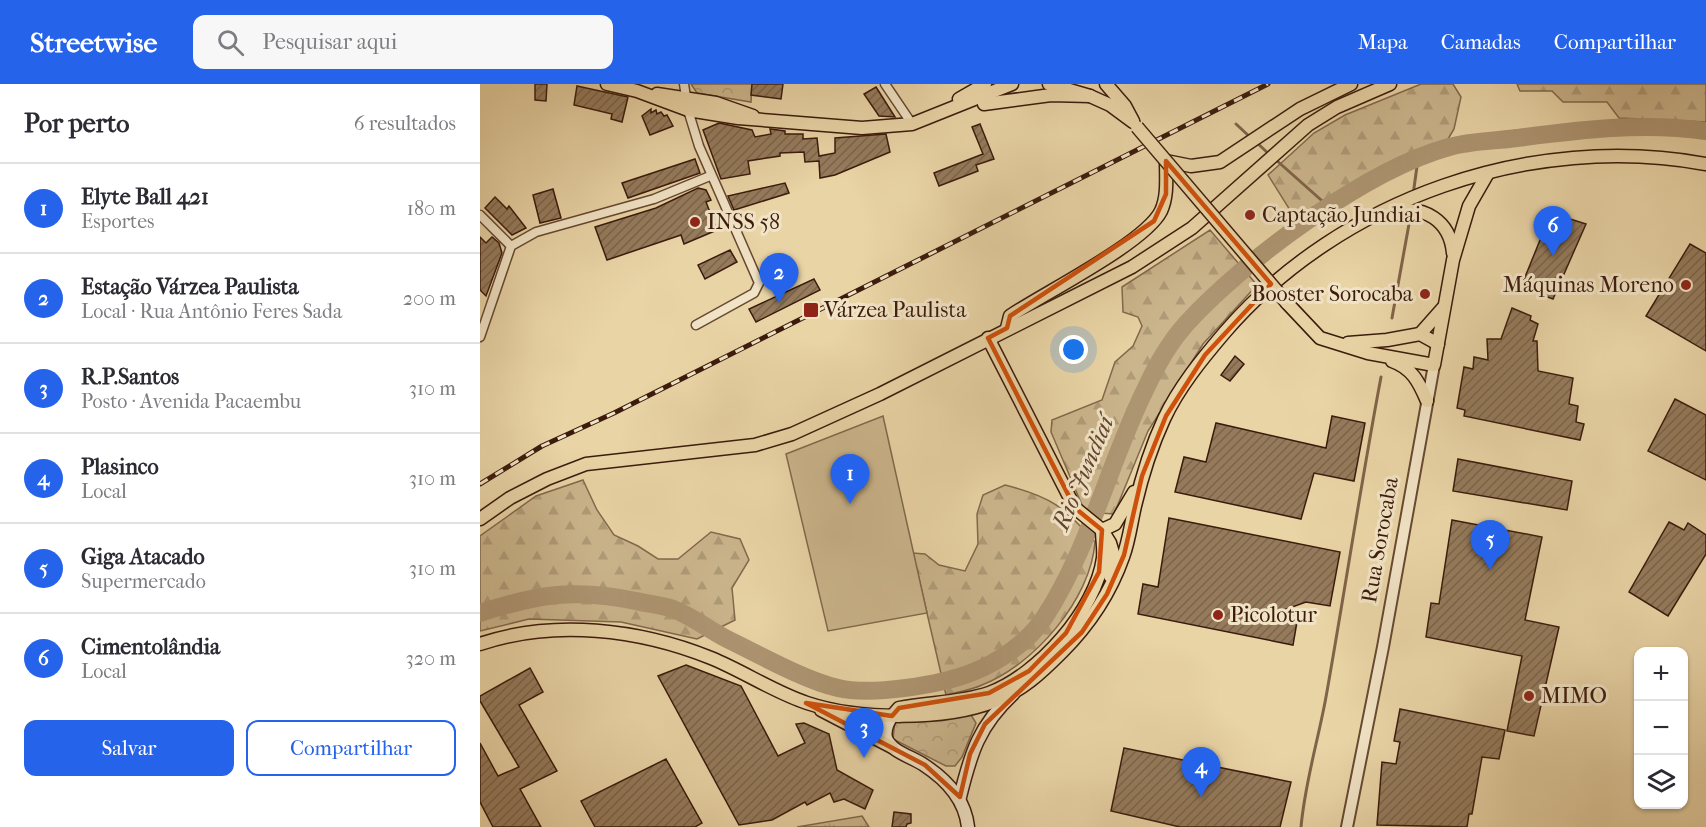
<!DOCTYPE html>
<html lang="pt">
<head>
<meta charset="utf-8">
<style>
	:root { --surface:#fff; --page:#f7f7f7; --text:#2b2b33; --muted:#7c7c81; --line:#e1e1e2; --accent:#2563eb }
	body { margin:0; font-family:"IM FELL French Canon",serif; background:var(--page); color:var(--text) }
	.controls { position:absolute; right:18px; bottom:18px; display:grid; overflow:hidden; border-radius:12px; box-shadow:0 2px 4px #0004 }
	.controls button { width:54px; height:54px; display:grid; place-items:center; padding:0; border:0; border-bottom:2px solid var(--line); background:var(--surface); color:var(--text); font:30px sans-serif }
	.you { position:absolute; left:594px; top:266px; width:21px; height:21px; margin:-15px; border:4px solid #fff; border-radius:50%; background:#1a73e8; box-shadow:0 0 0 9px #1a73e833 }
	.badge { display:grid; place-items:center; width:39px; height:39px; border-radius:50%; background:var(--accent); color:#fff; font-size:20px; font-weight:700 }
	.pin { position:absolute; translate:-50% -50px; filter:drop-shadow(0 2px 3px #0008) }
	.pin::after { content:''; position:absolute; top:32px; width:21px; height:18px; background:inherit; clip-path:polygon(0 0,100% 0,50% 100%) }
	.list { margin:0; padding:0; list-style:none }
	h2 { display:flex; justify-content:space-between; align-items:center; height:78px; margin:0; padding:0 24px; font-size:26px }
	h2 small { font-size:20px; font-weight:400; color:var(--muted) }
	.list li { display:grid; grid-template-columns:39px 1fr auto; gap:18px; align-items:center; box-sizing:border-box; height:90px; padding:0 24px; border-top:2px solid var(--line) }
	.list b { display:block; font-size:22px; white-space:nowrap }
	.list p { margin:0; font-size:20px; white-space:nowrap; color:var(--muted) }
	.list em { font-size:20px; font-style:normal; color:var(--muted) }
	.actions { display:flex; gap:12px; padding:18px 24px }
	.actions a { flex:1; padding:14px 0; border:2px solid var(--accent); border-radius:12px; text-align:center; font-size:21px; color:var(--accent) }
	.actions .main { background:var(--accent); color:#fff }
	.icon { flex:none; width:33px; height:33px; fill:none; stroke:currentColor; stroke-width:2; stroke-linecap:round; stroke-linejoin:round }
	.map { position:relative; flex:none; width:1226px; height:743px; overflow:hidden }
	header { display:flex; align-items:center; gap:36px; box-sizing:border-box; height:84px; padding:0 30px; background:var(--accent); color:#fff }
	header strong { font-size:28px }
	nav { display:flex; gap:33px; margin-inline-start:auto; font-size:21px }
	.search { width:420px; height:54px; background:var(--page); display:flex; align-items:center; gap:15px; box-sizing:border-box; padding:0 21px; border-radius:12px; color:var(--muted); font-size:22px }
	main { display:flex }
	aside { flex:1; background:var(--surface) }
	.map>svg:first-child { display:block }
	.grass { fill:url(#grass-tufts); stroke:#83684c; stroke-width:1.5 }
	.forest { fill:url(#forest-firs); stroke:#83684c; stroke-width:1.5 }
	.park { fill:url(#park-crowns); stroke:#83684c; stroke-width:1.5 }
	.pitch { fill:#cbb58c; stroke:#83684c; stroke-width:1.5 }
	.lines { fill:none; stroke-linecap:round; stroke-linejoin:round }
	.stream { stroke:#806449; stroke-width:3 }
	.river { stroke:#ae9572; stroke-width:18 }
	.building { fill:url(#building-hatch); stroke:#3b1b0c; stroke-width:1.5 }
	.minor-casing { stroke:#664932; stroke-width:11 }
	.tertiary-casing { stroke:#664932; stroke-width:14 }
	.secondary-casing { stroke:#3b1b0c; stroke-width:15 }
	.primary-casing { stroke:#3b1b0c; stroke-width:15 }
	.minor { stroke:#f1e3c5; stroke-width:8 }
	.tertiary { stroke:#f1e3c5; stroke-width:10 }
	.secondary { stroke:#f1e3c5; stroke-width:12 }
	.primary { stroke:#e9d4a6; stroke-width:12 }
	.rail-casing { stroke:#3b1b0c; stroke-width:5 }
	.rail { stroke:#f1e3c5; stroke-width:3; stroke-dasharray:9; stroke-linecap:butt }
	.primary-bridge-casing { stroke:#3b1b0c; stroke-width:15; stroke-linecap:butt }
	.primary-bridge { stroke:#e9d4a6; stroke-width:12 }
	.marked { fill:none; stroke:#ce500c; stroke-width:4.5; stroke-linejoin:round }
	.poi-dot { fill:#8f2418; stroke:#f1e3c5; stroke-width:2 }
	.labels { text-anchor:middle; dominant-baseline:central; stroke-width:6; stroke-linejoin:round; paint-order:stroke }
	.poi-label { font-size:22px; fill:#3b1b0c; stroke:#f1e3c5; text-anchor:start }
	.street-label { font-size:22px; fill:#3b1b0c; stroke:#f1e3c5 }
	.water-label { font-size:24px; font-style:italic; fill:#634630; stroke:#f1e3c5 }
</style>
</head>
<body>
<header>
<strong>Streetwise</strong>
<div class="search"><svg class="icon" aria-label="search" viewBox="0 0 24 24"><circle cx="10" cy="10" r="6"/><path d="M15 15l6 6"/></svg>Pesquisar aqui</div>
<nav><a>Mapa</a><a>Camadas</a><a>Compartilhar</a></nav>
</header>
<main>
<aside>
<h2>Por perto<small>6 resultados</small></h2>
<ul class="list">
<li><span class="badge">1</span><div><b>Elyte Ball 421</b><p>Esportes</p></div><em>180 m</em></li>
<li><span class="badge">2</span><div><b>Estação Várzea Paulista</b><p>Local · Rua Antônio Feres Sada</p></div><em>200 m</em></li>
<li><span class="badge">3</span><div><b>R.P.Santos</b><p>Posto · Avenida Pacaembu</p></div><em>310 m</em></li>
<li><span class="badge">4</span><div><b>Plasinco</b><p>Local</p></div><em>310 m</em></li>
<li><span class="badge">5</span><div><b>Giga Atacado</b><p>Supermercado</p></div><em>310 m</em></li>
<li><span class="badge">6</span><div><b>Cimentolândia</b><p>Local</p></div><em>320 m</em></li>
</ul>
<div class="actions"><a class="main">Salvar</a><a>Compartilhar</a></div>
</aside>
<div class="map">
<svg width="1226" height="743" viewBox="0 0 1226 743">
	<defs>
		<pattern id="grass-tufts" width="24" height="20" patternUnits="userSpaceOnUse" patternTransform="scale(1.5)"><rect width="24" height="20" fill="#cbb58c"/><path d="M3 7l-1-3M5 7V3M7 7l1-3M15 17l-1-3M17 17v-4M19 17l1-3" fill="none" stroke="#af9b78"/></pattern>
		<pattern id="forest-firs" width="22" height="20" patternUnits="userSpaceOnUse" patternTransform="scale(1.5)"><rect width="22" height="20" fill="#cbb58c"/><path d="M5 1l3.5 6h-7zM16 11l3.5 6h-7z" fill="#af9b78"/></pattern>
		<pattern id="park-crowns" width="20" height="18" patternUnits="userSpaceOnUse" patternTransform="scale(1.5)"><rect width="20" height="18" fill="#cbb58c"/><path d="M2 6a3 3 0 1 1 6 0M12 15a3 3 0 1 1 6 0" fill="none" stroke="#af9b78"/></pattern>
		<pattern id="building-hatch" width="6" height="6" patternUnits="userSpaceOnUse" patternTransform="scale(1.5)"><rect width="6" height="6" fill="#957b5c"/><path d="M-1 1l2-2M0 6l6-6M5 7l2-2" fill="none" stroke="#7b644a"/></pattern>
	</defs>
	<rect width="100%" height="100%" fill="#e9d4a6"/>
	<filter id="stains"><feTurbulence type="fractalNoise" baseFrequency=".00333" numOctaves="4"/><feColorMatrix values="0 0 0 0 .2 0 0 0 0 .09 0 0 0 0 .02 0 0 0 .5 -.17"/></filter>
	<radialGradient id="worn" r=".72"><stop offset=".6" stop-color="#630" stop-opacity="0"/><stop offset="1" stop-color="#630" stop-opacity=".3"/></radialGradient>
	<polygon class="grass" points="382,732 389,743 317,743"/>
	<g class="forest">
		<polygon points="941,0 973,0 981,13 974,45 965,60 940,65 924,77 872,104 818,139 788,91 834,49 865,31"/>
		<polygon points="1037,0 1226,0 1226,38 1139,34 1127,18 1083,18 1072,7 1040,7"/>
		<polygon points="730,146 777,201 723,260 668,347 634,430 605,428 571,348 572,336 622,316 635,278 653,262 662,242 658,233 643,228 642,203"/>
		<polygon points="103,396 117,426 134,451 158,462 178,475 198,475 231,448 260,455 269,476 252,504 255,536 217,555 141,538 49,535 0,547 0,452 56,412"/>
		<path d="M525,401C572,413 584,423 615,458C611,515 554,581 502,601C491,606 478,608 466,611L433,469L445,470L459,481L485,487L498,460L497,430L503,411Z"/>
	</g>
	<g class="park">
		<polygon points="211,0 272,0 271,18 217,9"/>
		<polygon points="491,631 496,639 482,673 475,682 466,682 413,655 415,637"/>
	</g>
	<polygon class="pitch" points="403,332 447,529 348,547 306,370"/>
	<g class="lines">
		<g class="stream">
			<polyline points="756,40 770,53"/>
			<polyline points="775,57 790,71"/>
			<polyline points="795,75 849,123"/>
			<polyline points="933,111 938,75"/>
			<polyline points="912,234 931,129"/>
			<path d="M821,743C825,698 838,657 846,613C865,506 881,399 901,293"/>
		</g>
		<path class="river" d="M0,529C58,510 96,504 156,517C168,520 182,521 193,525C212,532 229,546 247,555C278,570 324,596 358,604C391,612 461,601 493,588C519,578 549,557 564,534C610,464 629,378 666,304C676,282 690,258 706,240C764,176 886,86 969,63C990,57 1015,57 1037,54C1100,46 1162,38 1226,47"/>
	</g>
	<g class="building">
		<polygon points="55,0 67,0 66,17 55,16"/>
		<polygon points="272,0 303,0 301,15 271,11"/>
		<polygon points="97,2 148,13 142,38 131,35 132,30 94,21"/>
		<polygon points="396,3 415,33 399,32 384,10"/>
		<polygon points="171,25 171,29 176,26 177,30 181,28 184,32 187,31 193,42 170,51 162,32"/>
		<polygon points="239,39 272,46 275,53 291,50 290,45 305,47 305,50 323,50 323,55 337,54 339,72 355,69 355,54 406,50 410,68 355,91 340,94 339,77 325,78 324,68 300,69 300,72 268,77 270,90 241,95 223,46"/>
		<polygon points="500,40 514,75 496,81 498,87 459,102 454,89 503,70 492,43"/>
		<polygon points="215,75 220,89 148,114 142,99"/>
		<polygon points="305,99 309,109 254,126 248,112"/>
		<polygon points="218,104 226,106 231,116 226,118 237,146 204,160 201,151 127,176 115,143 176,124"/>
		<polygon points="73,105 81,134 60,139 53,111"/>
		<polygon points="15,113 27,125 29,122 46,144 32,151 5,124"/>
		<polygon points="1071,129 1106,140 1073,215 1041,203"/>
		<polygon points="0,153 6,159 12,153 19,159 22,169 6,212 0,206"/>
		<polygon points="1210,160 1226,169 1226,267 1166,232"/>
		<polygon points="250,166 257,178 225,195 218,181"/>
		<polygon points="334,195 340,206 276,238 269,225"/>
		<polygon points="1032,224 1051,232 1050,236 1058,240 1053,257 1057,257 1058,287 1093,294 1089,320 1098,322 1096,338 1104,340 1100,356 984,332 985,326 977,324 984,283 993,285 994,273 1008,276 1007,255 1021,255"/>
		<polygon points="755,272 764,280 750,297 741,291"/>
		<polygon points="1195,315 1226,331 1226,396 1168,367"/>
		<polygon points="852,332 885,339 874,397 834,389 821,435 695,408 704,373 726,378 736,339 846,364"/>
		<polygon points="978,375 1092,397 1087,426 973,407"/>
		<polygon points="689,434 860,468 850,522 826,518 798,528 818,532 813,561 658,530 663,500 678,503"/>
		<polygon points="972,436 1062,453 1045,536 1079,543 1054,652 1027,647 1042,572 946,553 951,519 959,520"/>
		<polygon points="1189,438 1204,446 1208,439 1226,451 1226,470 1188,532 1149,508"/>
		<polygon points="206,581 261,602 298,672 325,659 316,640 324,639 349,650 357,686 393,706 385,725 364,715 354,718 350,709 327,721 325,718 292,736 259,741 178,592"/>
		<polygon points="50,584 63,608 39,621 77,687 40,705 61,743 13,743 0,718 0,659 18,692 39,683 0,617 0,612"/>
		<polygon points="920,625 1025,646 1019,675 1002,673 992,730 989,730 987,743 897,741 902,678 916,680 920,658 914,657"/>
		<polygon points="644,664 811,698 800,743 700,743 631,727"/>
		<polygon points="186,675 222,739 215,743 115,743 101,717"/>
		<polygon points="414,728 431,730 431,739 427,740 426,743 412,743"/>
	</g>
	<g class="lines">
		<g class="minor-casing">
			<g id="minor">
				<polyline points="204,0 208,26 219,62 279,199 274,209 216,241"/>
				<polyline points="405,0 432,40"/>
				<polyline points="0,131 31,162"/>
				<polyline points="0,253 31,162 56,148 174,115 230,92"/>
			</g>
		</g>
		<g class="tertiary-casing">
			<polyline id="tertiary" points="867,743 903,563 954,281"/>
		</g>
		<g class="secondary-casing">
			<g id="secondary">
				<path d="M412,632C408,638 404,646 406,654C411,668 433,673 444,681C467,696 485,715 488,743"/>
				<path d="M480,713C491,668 499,642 533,610"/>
			</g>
		</g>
		<g class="primary-casing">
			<g id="primary">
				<polyline points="127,0 157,7 208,26 258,34 382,44 432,40 532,0"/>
				<polyline points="569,0 610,12 630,21 653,38"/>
				<polyline points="626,0 645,22 653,37"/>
				<polyline points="177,10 236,19 273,32"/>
				<polyline points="479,15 505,0"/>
				<polyline points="504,20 571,11 610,12"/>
				<path d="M914,129C944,120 970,137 973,169"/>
				<polyline points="807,219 840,254 888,269 954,281 973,176 989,122 1008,89"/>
				<path d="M527,244L530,232C564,209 665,159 681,127C688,112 686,94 686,77L711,82L740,78L820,25L871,0"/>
				<polyline points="940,250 963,224"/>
				<polyline points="508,254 595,424 622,446 630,459 633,469 630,492"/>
				<polyline points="868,259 907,256 940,250 958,260"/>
				<path d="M912,277C932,284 939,298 947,317"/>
				<polyline points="0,435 30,414 67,395 106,380 275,361 312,350 400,310 652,183 712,144 828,41 857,23 910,0"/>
				<polyline points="622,446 635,440 654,408"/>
				<path d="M0,560C74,535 159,545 231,574C263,587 294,608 327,619C378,636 465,637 515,617C542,607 561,589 582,568C609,541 630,510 643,473C649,457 651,439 655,422C662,392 671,363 684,335C699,303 722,275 745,248C861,114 1051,48 1226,80"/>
				<polyline points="341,626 412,663"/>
				<path d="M413,631L419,624C449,618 480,619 509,609C558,591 616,526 623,474C624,465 622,455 622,446"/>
			</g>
		</g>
		<use href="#minor" class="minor"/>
		<use href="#tertiary" class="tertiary"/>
		<use href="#secondary" class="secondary"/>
		<use href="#primary" class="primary"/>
		<g class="rail-casing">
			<polyline id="rail" points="0,400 62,362 134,329 788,0"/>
		</g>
		<use href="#rail" class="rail"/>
		<g class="primary-bridge-casing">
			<polyline id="primary-bridge" points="657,43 807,219"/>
		</g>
		<use href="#primary-bridge" class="primary-bridge"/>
	</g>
	<path class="marked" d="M686,77L791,200L725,271L686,332L662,392L644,471L627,510L602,548L505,640L490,670L480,713L445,681L326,619L412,632L419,624L509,609L549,587L586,549L619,488L622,446L595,424L508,254L527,244L530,232L674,137L686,110Z"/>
	<g class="poi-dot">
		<circle cx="770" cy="131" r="6"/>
		<circle cx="215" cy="138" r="6"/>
		<circle cx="1206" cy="201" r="6"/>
		<circle cx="945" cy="210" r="6"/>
		<rect x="323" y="218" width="16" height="16" rx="3"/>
		<circle cx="738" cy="531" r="6"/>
		<circle cx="1049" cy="612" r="6"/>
	</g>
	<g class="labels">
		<g class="poi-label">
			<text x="782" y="131">Captação Jundiai</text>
			<text x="227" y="138">INSS 58</text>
			<text x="1194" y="201" text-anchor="end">Máquinas Moreno</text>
			<text x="933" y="210" text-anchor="end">Booster Sorocaba</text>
			<text x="344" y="226">Várzea Paulista</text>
			<text x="750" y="531">Picolotur</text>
			<text x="1061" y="612">MIMO</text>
		</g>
		<g class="street-label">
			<text transform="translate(900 456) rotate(-80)">Rua Sorocaba</text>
		</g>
		<g class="water-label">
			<text transform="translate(603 389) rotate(-67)">Rio Jundiaí</text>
		</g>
	</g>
	<rect width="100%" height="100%" filter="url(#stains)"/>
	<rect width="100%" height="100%" fill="url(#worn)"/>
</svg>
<div class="controls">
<button>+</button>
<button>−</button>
<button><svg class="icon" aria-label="layers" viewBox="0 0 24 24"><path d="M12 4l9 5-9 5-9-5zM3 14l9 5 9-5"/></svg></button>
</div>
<div class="you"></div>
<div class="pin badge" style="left:370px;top:420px">1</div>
<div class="pin badge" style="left:299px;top:219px">2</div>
<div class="pin badge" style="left:384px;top:674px">3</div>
<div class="pin badge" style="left:721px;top:713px">4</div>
<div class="pin badge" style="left:1010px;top:486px">5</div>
<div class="pin badge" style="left:1073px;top:172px">6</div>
</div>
</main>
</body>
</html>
